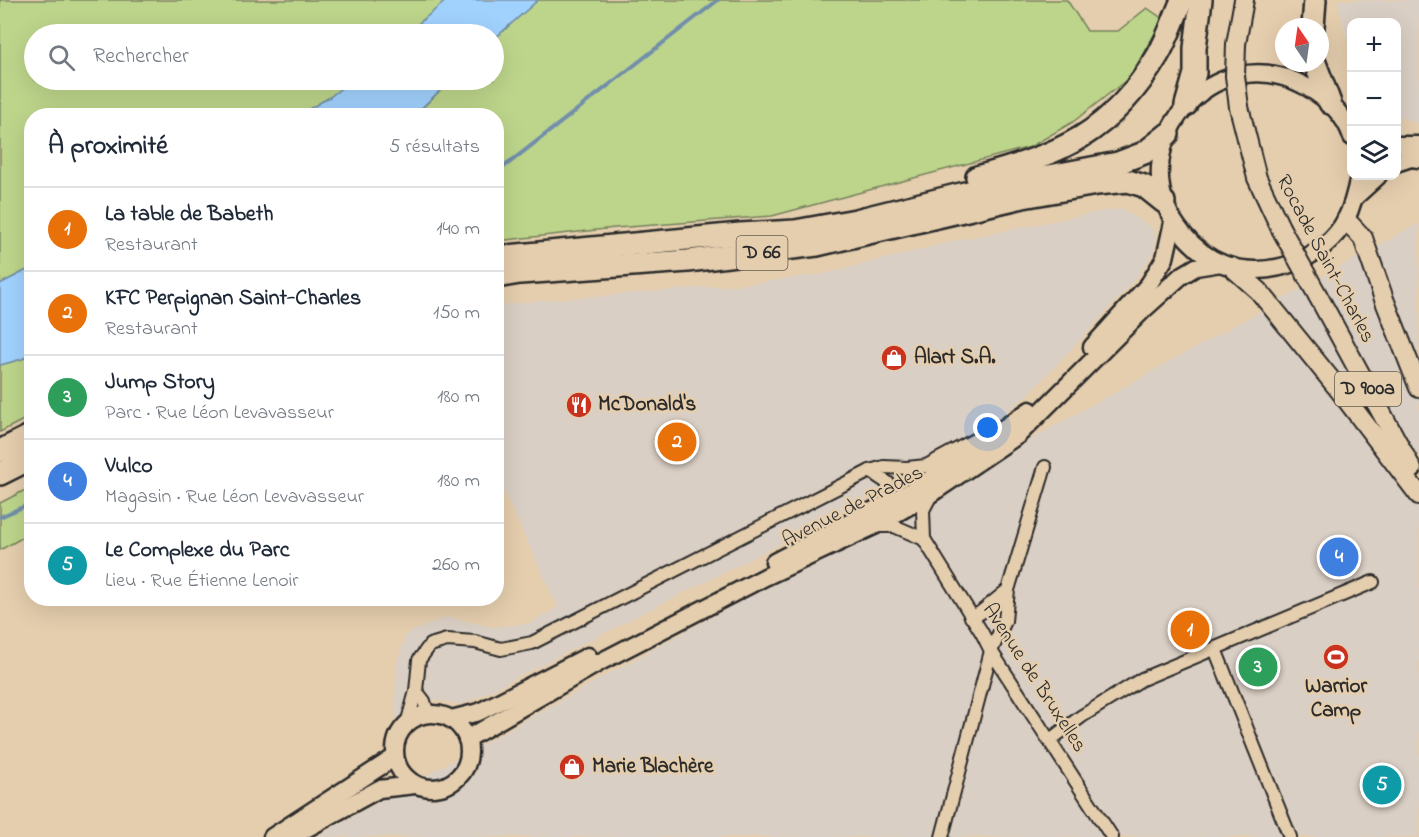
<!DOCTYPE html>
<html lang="fr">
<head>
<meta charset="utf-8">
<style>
	:root { --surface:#fff; --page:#f6f6f7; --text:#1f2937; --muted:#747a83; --line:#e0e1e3; --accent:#c8321e }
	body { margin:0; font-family:"Indie Flower",sans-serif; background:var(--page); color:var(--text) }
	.controls { position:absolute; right:18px; top:18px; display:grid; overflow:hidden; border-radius:12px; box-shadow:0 6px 24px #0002 }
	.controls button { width:54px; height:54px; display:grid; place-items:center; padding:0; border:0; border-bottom:2px solid var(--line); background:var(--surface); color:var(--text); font:30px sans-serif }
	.compass { position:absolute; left:1275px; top:18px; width:54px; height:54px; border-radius:50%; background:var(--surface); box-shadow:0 6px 24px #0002; rotate:347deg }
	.you { position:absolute; left:988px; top:428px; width:21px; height:21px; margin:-15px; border:4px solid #fff; border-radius:50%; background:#1a73e8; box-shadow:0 0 0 9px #1a73e833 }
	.badge { display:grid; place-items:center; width:39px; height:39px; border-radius:50%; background:var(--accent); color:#fff; font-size:20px; font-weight:700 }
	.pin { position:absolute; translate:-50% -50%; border:3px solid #fff; box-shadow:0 2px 6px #0006 }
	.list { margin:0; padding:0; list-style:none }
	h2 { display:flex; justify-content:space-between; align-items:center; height:78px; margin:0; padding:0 24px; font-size:26px }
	h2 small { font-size:20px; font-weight:400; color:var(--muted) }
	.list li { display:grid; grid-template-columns:39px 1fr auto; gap:18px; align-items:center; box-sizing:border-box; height:84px; padding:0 24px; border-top:2px solid var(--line) }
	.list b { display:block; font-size:22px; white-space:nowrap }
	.list p { margin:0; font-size:20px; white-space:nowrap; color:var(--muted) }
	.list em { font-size:20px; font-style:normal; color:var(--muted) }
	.icon { flex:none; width:33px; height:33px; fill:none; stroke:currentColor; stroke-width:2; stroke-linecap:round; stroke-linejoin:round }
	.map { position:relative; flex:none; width:1419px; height:837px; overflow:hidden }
	.search { position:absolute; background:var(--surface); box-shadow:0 6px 24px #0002; left:24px; top:24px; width:480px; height:66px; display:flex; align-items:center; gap:15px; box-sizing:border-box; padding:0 21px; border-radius:33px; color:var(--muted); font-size:22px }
	.panel { position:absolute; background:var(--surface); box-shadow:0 6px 24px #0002; left:24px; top:108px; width:480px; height:498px; border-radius:24px }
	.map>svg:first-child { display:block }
	.built { fill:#dacfc4 }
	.green { fill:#bdd58b; stroke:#74805b; stroke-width:1.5 }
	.water { fill:#a1d2fe; stroke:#728faa; stroke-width:1.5 }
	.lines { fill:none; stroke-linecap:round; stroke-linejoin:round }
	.stream { stroke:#728faa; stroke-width:4 }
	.street-casing { stroke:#2b2b2b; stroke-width:16 }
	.secondary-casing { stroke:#2b2b2b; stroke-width:21 }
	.primary-casing { stroke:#2b2b2b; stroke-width:22 }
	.highway-casing { stroke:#2b2b2b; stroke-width:26 }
	.street { stroke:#e5ceae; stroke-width:12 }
	.secondary { stroke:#e5ceae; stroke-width:16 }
	.primary { stroke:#e5ceae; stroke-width:18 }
	.highway { stroke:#e5ceae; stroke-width:21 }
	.primary-bridge-casing { stroke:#2b2b2b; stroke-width:22; stroke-linecap:butt }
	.primary-bridge { stroke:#e5ceae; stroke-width:18 }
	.labels { text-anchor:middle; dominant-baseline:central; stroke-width:5; stroke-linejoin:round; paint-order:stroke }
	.shield { fill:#e5ceae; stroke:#635c52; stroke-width:1.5 }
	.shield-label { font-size:20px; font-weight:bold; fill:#2b2b2b }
	.street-label { font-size:21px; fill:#2b2b2b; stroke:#e5ceae }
	.poi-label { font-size:21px; font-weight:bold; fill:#2b2b2b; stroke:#e5ceae; text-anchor:start }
</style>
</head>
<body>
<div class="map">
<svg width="1419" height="837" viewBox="0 0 1419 837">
	<rect width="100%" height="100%" fill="#e5ceae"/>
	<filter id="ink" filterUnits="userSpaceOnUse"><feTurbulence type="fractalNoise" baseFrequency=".0167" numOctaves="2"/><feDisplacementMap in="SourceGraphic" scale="12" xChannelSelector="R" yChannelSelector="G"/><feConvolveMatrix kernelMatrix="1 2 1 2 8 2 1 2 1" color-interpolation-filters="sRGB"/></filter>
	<g filter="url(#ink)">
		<g class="built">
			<polygon points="1337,0 1419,0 1419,124 1397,116 1396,22 1352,22 1351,56"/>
			<polygon points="1123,209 1151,227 1157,237 1153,253 1138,276 1097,322 1027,396 1002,415 914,474 778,545 477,698 461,705 436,700 396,722 395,696 397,661 406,634 447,617 493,627 530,623 558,607 497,478 497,306 523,302 747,284 823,274 958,240 1103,211"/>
			<polygon points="1419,223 1419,837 315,837"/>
		</g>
		<g class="green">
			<polygon points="0,0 447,0 406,34 34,34 34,80 352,80 330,97 299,115 32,116 31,268 0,284"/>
			<polygon points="538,0 1067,0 1087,31 1118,31 1147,8 1163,19 1129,78 1073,122 1030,147 772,216 615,228 497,241 496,116 414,116 451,80 494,80 494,39"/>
			<polygon points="31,354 31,416 0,432 0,365 22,359"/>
			<polygon points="31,487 31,533 0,550 0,503"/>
		</g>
		<g class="water">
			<polygon points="447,0 538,0 494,39 494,34 406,34"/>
			<polygon points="352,80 451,80 414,115 299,115 330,97"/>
			<polygon points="31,268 31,354 22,359 0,365 0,284"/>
		</g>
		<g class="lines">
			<g class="stream">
				<polyline points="496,173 718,0"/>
				<polyline points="0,517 32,503"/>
			</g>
			<g class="street-casing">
				<g id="street">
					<polyline points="870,471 888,483 888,504"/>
					<polyline points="932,493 923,510 924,539 982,633 991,651 1112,837"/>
					<polyline points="877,526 894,526 924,539"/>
					<polyline points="971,617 980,613 1008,590"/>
					<polyline points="1215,649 1290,837"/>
					<polyline points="416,691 424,701 428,714"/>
					<polyline points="407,724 416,691 419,660 430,645 447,640 475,642 501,649 532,643 870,471 884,467 907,468 926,466 980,437"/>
					<polyline points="1050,740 1082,716 1142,679 1373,582"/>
					<polyline points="942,837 991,651 1005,621 1008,590 1045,467"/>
				</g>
			</g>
			<g class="secondary-casing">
				<g id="secondary">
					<path d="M1352,137C1345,115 1326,98 1307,87C1212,33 1114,151 1183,234C1194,247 1208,258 1223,264C1266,281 1325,260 1346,219C1353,205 1356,191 1359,176"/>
					<polyline points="1396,145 1419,145"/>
					<polyline points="1396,163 1411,158 1419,159"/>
					<polyline points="1355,197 1378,176"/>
					<polyline points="1092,347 1149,284 1165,258 1173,222"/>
					<polyline points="774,562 920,486 1030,410"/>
					<circle cx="432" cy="751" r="37"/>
					<polyline points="451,719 479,712 588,656"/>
					<polyline points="467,739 600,662 765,577 874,526 932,493 1018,435 1142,311 1181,276 1196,267 1221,263"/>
					<polyline points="272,837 395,757"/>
					<polyline points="291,837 379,789 415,785"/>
				</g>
			</g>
			<g class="primary-casing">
				<g id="primary">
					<polyline points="1236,44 1244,0"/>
					<polyline points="1239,107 1257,178 1280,227"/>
					<polyline points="1346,220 1363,238 1384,299 1419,388"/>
					<polyline points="1232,267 1259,291 1340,391 1419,495"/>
					<polyline points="1318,296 1412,469"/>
				</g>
			</g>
			<g class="highway-casing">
				<g id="highway">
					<polyline points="1313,27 1315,0"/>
					<polyline points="1315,63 1330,103"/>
					<polyline points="1186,105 1195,73 1195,48 1201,0"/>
					<path d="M977,177C1061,154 1112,133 1158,55C1168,38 1174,18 1182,0"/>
					<polyline points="496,257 740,234 795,231 856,220 981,189 1118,163 1144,153 1168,134"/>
					<polyline points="496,277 520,273 688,261 817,245 1023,197 1097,184 1128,181 1144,186 1164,202"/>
					<polyline points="0,451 32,435"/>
					<polyline points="0,474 32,458"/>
				</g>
			</g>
			<use href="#street" class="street"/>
			<use href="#secondary" class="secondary"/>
			<use href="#primary" class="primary"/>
			<use href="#highway" class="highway"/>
			<g class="primary-bridge-casing">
				<g id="primary-bridge">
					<polyline points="1236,44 1235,76 1239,107"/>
					<polyline points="1280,227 1318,296"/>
				</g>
			</g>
			<use href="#primary-bridge" class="primary-bridge"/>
		</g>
	</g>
	<defs>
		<g id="shop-disc" transform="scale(1.35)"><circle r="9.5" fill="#c8321e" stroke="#e5ceae"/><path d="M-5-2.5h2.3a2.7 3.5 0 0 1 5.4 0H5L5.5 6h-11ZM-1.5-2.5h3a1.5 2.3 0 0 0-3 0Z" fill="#fff"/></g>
		<g id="restaurant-disc" transform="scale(1.35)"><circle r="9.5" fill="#c8321e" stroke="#e5ceae"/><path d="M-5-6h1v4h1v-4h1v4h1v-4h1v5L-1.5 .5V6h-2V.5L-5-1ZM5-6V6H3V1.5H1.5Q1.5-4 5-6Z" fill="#fff"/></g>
		<g id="stadium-disc" transform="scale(1.35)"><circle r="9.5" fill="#c8321e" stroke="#e5ceae"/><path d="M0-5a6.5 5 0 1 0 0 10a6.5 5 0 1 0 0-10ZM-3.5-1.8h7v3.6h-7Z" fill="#fff"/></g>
	</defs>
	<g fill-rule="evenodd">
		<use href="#shop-disc" x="894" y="358"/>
		<use href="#restaurant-disc" x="579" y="405"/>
		<use href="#stadium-disc" x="1336" y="657"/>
		<use href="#shop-disc" x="572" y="767"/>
	</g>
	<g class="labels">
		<g class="shield">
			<rect x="736.5" y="236" width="51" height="34" rx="4.5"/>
			<rect x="1335" y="372" width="66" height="34" rx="4.5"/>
		</g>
		<g class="shield-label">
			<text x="762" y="253">D 66</text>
			<text x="1368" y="389">D 900a</text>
		</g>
		<g class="street-label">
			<text transform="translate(1325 259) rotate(62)">Rocade Saint-Charles</text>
			<text transform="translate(853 507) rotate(-27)">Avenue de Prades</text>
			<text transform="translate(1034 678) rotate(57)">Avenue de Bruxelles</text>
		</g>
		<g class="poi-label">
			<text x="914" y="358">Alart S.A.</text>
			<text x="598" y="405">McDonald's</text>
			<text x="1336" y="687" text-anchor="middle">Warrior<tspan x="1336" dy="24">Camp</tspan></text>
			<text x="592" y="767">Marie Blachère</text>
		</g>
	</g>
</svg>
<div class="controls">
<button>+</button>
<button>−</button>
<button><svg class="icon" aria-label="layers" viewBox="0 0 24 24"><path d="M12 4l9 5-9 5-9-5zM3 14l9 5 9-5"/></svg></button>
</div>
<svg class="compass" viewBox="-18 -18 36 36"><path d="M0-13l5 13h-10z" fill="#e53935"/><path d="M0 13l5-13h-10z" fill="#747a83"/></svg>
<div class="you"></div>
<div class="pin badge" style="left:1190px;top:630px;background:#e8710a">1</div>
<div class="pin badge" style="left:677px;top:442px;background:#e8710a">2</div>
<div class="pin badge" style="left:1258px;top:667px;background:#2e9e5b">3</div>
<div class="pin badge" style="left:1339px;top:557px;background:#3f7fe0">4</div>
<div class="pin badge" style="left:1382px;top:785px;background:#0f9aa8">5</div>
<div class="search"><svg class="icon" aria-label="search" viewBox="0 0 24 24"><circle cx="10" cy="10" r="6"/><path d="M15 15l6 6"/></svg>Rechercher</div>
<section class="panel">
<h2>À proximité<small>5 résultats</small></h2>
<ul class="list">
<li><span class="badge" style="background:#e8710a">1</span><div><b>La table de Babeth</b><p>Restaurant</p></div><em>140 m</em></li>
<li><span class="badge" style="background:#e8710a">2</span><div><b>KFC Perpignan Saint-Charles</b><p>Restaurant</p></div><em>150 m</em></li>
<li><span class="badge" style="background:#2e9e5b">3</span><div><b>Jump Story</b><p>Parc · Rue Léon Levavasseur</p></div><em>180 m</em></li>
<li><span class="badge" style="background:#3f7fe0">4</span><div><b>Vulco</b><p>Magasin · Rue Léon Levavasseur</p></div><em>180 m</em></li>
<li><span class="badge" style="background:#0f9aa8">5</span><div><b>Le Complexe du Parc</b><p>Lieu · Rue Étienne Lenoir</p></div><em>260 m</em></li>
</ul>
</section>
</div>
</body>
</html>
